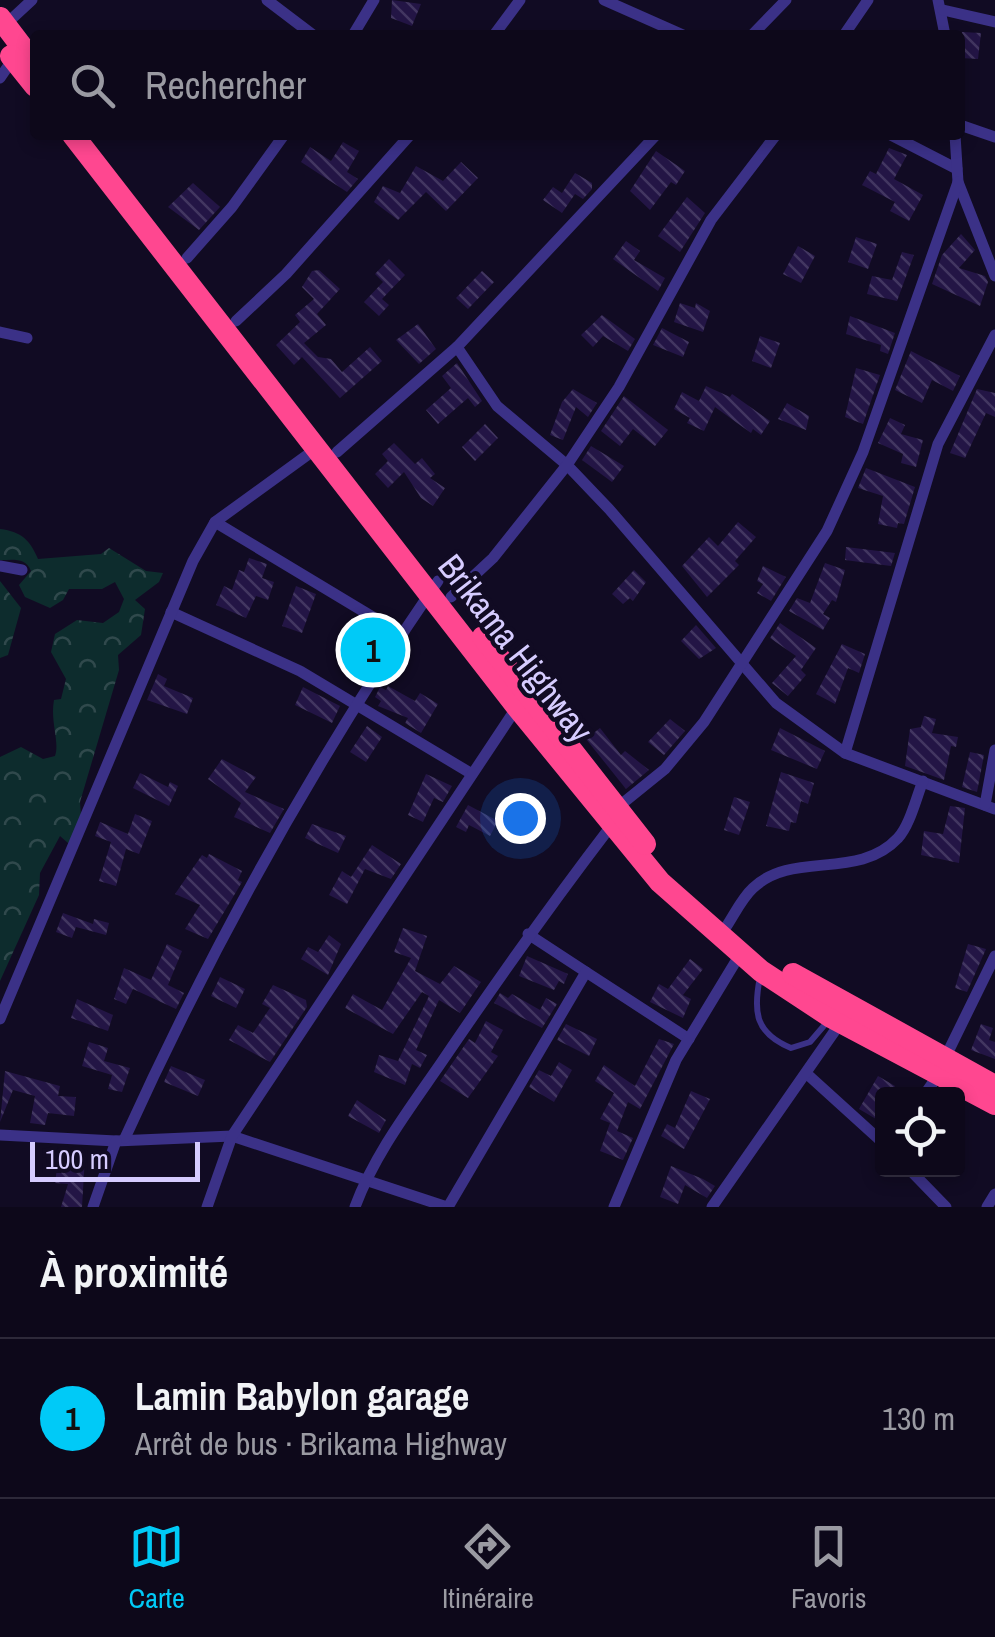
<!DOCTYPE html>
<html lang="fr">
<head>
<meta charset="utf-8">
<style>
	:root { --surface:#0d081a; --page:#1b1627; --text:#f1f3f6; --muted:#9a9aa2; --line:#2d2939; --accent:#00caf7 }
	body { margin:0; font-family:"Archivo Narrow",sans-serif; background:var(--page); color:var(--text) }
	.controls { position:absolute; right:30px; bottom:30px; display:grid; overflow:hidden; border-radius:10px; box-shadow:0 5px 15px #0003 }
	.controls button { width:90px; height:90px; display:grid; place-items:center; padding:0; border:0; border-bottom:2px solid var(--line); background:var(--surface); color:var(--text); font:50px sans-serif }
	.scale { position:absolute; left:30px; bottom:25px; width:170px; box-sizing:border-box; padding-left:10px; border:5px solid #d6ccff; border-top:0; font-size:28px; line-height:35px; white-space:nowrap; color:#d6ccff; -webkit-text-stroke:8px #110b23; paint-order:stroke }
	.you { position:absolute; left:520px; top:818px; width:35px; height:35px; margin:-25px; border:8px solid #fff; border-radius:50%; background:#1a73e8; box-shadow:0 0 0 15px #1a73e833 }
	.badge { display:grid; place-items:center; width:65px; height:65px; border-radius:50%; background:var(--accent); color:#111; font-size:32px; font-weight:700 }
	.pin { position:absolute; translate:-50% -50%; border:5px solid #fff; box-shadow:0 2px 10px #0006 }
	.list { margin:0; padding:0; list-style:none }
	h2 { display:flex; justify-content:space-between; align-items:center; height:130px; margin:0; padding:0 40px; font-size:42px }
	h2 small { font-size:32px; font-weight:400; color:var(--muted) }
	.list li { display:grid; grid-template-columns:65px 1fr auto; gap:30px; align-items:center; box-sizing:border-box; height:160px; padding:0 40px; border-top:2px solid var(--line) }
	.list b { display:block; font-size:38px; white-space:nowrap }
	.list p { margin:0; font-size:32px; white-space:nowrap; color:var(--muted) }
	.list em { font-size:32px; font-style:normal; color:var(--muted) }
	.icon { flex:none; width:55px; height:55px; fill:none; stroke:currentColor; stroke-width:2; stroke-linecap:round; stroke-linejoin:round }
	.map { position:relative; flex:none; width:995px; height:1207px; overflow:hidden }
	.search { position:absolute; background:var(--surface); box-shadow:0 5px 15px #0003; left:30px; right:30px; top:30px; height:110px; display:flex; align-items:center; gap:25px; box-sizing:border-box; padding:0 35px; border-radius:10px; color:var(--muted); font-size:38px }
	.sheet { height:290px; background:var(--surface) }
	nav { display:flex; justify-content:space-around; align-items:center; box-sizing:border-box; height:140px; border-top:2px solid var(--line); background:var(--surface); font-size:28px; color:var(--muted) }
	nav a { display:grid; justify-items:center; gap:5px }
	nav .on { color:var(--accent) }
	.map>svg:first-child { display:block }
	.forest { fill:url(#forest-crowns) }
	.building { fill:url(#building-back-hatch) }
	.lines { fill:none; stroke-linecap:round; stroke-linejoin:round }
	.lane { stroke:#3b3187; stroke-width:6 }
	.street { stroke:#3b3187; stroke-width:11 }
	.highway { stroke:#ff4790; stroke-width:22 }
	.labels { text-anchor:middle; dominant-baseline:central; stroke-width:9; stroke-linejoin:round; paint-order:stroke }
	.street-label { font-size:35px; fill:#d6ccff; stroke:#110b23 }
</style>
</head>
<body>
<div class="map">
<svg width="995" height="1207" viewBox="0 0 995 1207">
	<defs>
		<pattern id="forest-crowns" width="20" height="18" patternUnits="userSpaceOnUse" patternTransform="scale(2.5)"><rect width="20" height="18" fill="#0d2c2d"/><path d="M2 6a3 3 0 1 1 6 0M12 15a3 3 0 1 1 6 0" fill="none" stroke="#30494c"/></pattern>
		<pattern id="building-back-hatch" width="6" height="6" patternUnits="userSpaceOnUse" patternTransform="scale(2.5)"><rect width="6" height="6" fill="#231545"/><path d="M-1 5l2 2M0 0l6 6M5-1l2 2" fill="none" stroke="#423661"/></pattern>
	</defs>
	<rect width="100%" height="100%" fill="#110b23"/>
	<g class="forest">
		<path d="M0,529C22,532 30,540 38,559L101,554L109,548L146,571L163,573L159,582L135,600L145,609L141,635L118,655L119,670L80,802L81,816L73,841L68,843L60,836L40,873L39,895L0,981V757L21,747L43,759L55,756C60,742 50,722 54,700L61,699L66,679L51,652L55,634L77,620L103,623L119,612L124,599L115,582L102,589H69L63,600L50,608L25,597L19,585L31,571C26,557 13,560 0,560Z"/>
		<polygon points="0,581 21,608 8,655 0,658"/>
	</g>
	<g class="building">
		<polygon points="392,0 421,4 412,26 391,18"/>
		<polygon points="962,32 981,33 978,59 960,58"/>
		<polygon points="343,142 359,151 347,172 358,179 347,192 301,162 310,147 331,161"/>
		<polygon points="889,148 907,155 894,179 923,195 909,221 890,211 895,202 862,185 870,171 876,174"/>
		<polygon points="656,151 685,171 676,185 671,182 650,210 630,191"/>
		<polygon points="461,162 478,178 446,211 426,192 398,220 374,202 383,186 400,193 416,166 443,181"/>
		<polygon points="575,173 592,183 592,189 583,199 575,194 562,213 543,200 553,187 562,193"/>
		<polygon points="193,183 220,207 199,230 168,207"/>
		<polygon points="687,197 705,213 680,252 658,236"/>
		<polygon points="961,234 975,250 959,268 985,276 988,282 980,306 932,284 942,255"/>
		<polygon points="856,237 877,244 868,269 848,262"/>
		<polygon points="626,241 640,251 634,260 665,278 658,291 613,259"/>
		<polygon points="798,246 815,256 801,283 783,274"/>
		<polygon points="902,252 914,255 897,301 867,294 872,276 892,280"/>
		<polygon points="389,259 405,275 382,299 389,305 379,316 364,302 383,282 375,274"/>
		<polygon points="319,270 340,289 317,314 326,325 304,343 318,357 331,359 342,372 370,347 382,361 340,398 302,357 294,365 276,345 300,322 295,315 314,299 302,287 312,271"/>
		<polygon points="482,271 494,282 468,309 456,298"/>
		<polygon points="680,303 695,308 696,303 710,311 703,332 674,322"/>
		<polygon points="602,315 635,339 628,351 603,336 593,347 581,335"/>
		<polygon points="850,316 895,333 888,354 880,351 881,345 846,334"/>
		<polygon points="418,324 436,349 419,364 396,340"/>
		<polygon points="662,328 689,342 683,357 653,345"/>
		<polygon points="760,336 780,343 771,368 752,361"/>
		<polygon points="911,351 960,376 953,391 932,380 922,403 895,390"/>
		<polygon points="457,363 482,401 475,407 468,398 438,424 426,410 451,388 442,376"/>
		<polygon points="856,368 880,375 863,424 845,417"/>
		<polygon points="706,386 730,397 732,394 770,421 761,435 753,429 751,433 715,407 704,431 687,423 690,418 674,409 682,392 699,401"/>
		<polygon points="573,389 597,403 588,417 576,407 563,440 550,435 562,402"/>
		<polygon points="977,389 995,393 995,417 986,413 965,458 950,453"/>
		<polygon points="624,396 668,430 655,446 633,429 620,446 601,431"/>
		<polygon points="787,403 809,416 806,430 778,419"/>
		<polygon points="890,418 905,425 901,434 923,440 916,467 901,463 903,454 878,443"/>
		<polygon points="485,424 498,438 475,461 462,447"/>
		<polygon points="394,443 415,464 422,458 435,474 430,478 445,488 433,506 421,498 404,472 388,488 375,474 388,461 382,454"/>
		<polygon points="591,446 624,466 612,482 582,460"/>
		<polygon points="866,468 915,487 904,524 898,523 897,528 878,524 883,496 858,488"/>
		<polygon points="738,522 756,537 735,561 739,565 707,597 682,566 709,537 718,546"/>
		<polygon points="846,547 895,553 891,566 845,560"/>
		<polygon points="249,558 267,564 262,578 274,582 268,600 256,596 246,618 216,605 224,586 232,590 239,570 244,572"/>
		<polygon points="825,563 845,570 836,602 832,600 823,614 830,618 823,630 789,611 797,598 810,603"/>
		<polygon points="763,566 786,577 771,601 757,593 763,584 757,581"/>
		<polygon points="634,570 646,582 633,601 630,598 623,604 612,594"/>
		<polygon points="296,586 316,594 302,633 282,626"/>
		<polygon points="780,623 816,648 801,670 806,675 788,696 772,683 796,656 770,638"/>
		<polygon points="696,625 716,648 699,659 681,641"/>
		<polygon points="842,644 865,654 859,673 848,668 835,704 816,694"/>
		<polygon points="158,674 167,679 164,686 193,698 187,714 147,700"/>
		<polygon points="388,686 415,701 420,693 438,704 421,733 405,723 408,718 378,706 381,701 375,697 380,687 386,690"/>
		<polygon points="303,687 340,706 332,723 295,705"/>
		<polygon points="924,716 936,719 932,733 958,737 956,747 951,746 944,780 905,766 910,729 921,727"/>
		<polygon points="670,719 685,731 664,755 648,742"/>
		<polygon points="367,726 382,737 366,762 350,752"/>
		<polygon points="600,728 621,755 625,751 649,770 626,789 586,739"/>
		<polygon points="780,728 825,751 817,769 771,750"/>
		<polygon points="970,752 984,755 977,792 962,787"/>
		<polygon points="222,759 256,777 245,792 284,809 270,833 234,817 241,803 208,779"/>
		<polygon points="781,772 814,783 808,804 801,801 796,823 791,822 789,831 766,826"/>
		<polygon points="140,773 168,787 170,782 178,786 169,806 133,788"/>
		<polygon points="426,774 452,786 443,802 434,798 423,822 408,815"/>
		<polygon points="734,797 750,802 739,835 724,830"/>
		<polygon points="468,805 498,821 490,836 469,825 466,832 456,827"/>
		<polygon points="950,806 965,808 959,863 921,855 924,831 943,834"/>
		<polygon points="135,814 152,821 139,854 126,849 116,886 99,881 111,842 95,836 100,822 128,834"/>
		<polygon points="312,824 346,836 338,853 305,838"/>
		<polygon points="372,845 401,864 391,879 365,869 347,904 329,895 342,871 351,877"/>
		<polygon points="209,854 242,871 238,880 242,882 208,939 185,929 200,905 175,894 202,855 207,858"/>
		<polygon points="63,913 93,924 94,919 109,923 106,935 76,927 72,938 56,932"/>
		<polygon points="403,928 427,936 415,971 440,984 454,966 481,982 460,1013 439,1000 416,1050 427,1055 420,1068 412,1064 405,1085 374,1072 379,1055 398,1061 429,996 422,992 393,1034 345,1008 353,994 382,1010 411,958 394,952"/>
		<polygon points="329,935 341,944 328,975 301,959 308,947 318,952"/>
		<polygon points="167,944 182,951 168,985 184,993 176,1009 133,989 126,1004 114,999 124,968 151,980"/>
		<polygon points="968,944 986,949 967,992 955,988"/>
		<polygon points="527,956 568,974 564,984 559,981 554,990 519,976"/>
		<polygon points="690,959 703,969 683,995 691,999 683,1018 650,1002 659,984 668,989"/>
		<polygon points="220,977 245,989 236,1008 211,996"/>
		<polygon points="273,985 306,1000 307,1007 270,1062 229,1040 238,1025 253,1033 270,1008 262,1004"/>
		<polygon points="500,993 508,998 512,994 540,1010 546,998 557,1004 542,1028 494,1003"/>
		<polygon points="77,999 113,1015 108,1031 71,1018"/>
		<polygon points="486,1021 503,1030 491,1052 498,1056 468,1098 440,1081 469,1039 475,1043"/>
		<polygon points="566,1024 597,1039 589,1056 557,1040"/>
		<polygon points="981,1024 993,1028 989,1040 995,1042 995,1059 971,1050"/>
		<polygon points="659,1039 674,1044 640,1109 628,1102 617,1131 633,1138 623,1160 600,1151 610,1123 600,1119 614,1093 595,1081 604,1065 635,1086"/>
		<polygon points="89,1042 108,1048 104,1061 130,1068 122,1092 108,1089 112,1075 82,1066"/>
		<polygon points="559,1062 572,1070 554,1102 529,1087 539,1070 551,1076"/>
		<polygon points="171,1066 205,1080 198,1096 164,1082"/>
		<polygon points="5,1071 60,1086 58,1096 76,1097 74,1116 48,1113 45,1125 30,1123 35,1096 13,1090 0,1122"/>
		<polygon points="878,1076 895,1086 890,1094 882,1094 876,1119 859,1109"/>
		<polygon points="691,1091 710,1099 684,1149 661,1136 667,1124 675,1128"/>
		<polygon points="357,1100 386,1120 379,1133 348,1116"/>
		<polygon points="59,1153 85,1156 82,1207 61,1207 68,1184 55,1183"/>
		<polygon points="671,1166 703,1179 715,1186 707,1198 685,1185 678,1204 660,1197"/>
	</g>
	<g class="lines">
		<path class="lane" d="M760,977C753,1012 755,1033 791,1048L810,1042L828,1021"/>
		<g class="street">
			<polyline points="267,0 313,35"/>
			<polyline points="604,0 683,35"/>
			<polyline points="938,0 945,35"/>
			<polyline points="943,10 995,22"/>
			<polyline points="5,25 32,0"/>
			<polyline points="353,35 374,0"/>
			<polyline points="494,35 520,0"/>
			<polyline points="752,35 786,0"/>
			<polyline points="844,35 868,0"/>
			<polyline points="0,78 13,59"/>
			<polyline points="960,125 995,137"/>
			<polyline points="891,135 957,169"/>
			<polyline points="955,135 958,182 995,276"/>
			<polyline points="187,258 232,207 284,135"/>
			<polyline points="236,321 286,274 410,135"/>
			<polyline points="0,332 27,338"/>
			<polyline points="457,347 497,406 567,465 609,509 776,703 845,753 995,809"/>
			<polyline points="337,452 457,347 656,135"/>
			<polyline points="215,522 401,634"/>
			<polyline points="0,566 22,570"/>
			<polyline points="451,597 493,558 567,465 619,387 711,220 776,135"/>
			<polyline points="171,612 300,671 472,774"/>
			<polyline points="845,753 938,444 995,335"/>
			<polyline points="985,805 995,750"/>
			<polyline points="618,807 665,769 704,722 827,531 863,452 958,182"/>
			<path d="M726,927C734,915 742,898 753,888C793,850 858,881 898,838C910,825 916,798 923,781"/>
			<polyline points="528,934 586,972"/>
			<polyline points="0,1019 193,561 215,522 317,448"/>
			<polyline points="945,1058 995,956"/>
			<polyline points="807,1074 882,1142"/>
			<polyline points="925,1094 939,1074"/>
			<polyline points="0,1135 116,1141 232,1136 447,1207"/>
			<path d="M125,1138C213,944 317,757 438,581"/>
			<polyline points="910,1170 946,1207"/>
			<polyline points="93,1207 116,1141"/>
			<polyline points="207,1207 232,1136 517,707"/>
			<path d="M355,1207C374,1155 410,1108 441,1063C496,982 552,903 611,826"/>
			<polyline points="448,1207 586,972 689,1039"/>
			<polyline points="614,1207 676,1060 739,956"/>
			<polyline points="712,1207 841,1022"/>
			<polyline points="987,1207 995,1194"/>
		</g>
		<g class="highway">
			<polyline points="0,18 35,64"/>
			<polyline points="11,56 35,86"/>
			<polyline points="73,135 517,707 660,882 761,971 831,1017 995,1104"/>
			<polyline points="483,637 645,844"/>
			<polyline points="793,974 995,1086"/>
		</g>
	</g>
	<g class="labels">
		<g class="street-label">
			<text transform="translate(516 648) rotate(52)">Brikama Highway</text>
		</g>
	</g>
</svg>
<div class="controls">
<button><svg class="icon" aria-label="locate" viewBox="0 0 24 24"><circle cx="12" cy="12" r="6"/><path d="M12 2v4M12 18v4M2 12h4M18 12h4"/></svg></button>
</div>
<div class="scale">100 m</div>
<div class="you"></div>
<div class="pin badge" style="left:373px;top:650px">1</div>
<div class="search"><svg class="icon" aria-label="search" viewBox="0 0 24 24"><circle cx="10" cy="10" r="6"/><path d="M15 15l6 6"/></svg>Rechercher</div>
</div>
<section class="sheet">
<h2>À proximité<small></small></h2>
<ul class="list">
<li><span class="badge">1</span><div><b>Lamin Babylon garage</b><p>Arrêt de bus · Brikama Highway</p></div><em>130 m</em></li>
</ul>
</section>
<nav>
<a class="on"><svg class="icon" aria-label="map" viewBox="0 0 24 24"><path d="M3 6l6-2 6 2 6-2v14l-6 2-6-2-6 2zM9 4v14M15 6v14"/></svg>Carte</a>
<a><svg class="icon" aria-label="directions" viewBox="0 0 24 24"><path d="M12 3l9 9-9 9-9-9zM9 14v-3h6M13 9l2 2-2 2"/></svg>Itinéraire</a>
<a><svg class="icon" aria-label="saved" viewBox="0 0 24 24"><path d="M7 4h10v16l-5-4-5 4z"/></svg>Favoris</a>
</nav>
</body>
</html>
